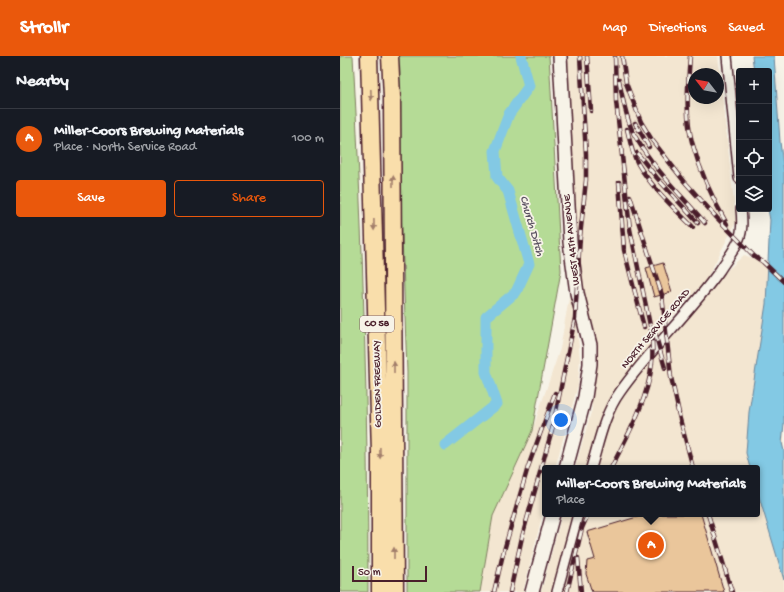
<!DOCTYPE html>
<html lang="en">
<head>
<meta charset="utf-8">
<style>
	:root { --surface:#171b24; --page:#242831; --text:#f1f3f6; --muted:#9ea1a6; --line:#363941; --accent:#ea580c }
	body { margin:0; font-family:"Gochi Hand",sans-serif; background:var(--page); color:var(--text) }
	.controls { position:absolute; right:12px; top:12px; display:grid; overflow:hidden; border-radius:4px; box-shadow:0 4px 16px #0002 }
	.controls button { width:36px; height:36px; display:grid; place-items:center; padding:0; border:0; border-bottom:1px solid var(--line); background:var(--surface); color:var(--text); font:20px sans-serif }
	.compass { position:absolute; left:348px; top:12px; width:36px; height:36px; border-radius:50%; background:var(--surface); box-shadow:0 4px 16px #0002; rotate:301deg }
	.scale { position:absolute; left:12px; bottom:10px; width:75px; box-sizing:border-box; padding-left:4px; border:2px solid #4a1f2b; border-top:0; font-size:11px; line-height:14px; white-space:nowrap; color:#4a1f2b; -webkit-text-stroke:3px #f7f3e8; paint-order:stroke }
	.you { position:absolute; left:221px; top:364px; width:14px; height:14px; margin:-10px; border:3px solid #fff; border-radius:50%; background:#1a73e8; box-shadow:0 0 0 6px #1a73e833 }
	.badge { display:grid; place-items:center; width:26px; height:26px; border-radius:50%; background:var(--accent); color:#fff; font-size:13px; font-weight:700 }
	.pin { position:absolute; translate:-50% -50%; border:2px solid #fff; box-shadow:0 1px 4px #0006 }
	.popup { position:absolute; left:202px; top:409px; width:218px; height:52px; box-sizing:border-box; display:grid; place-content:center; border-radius:4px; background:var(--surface); filter:drop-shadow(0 1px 3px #0005); font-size:13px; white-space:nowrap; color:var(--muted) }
	.popup b { font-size:15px; color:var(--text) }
	.popup::after { content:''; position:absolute; left:50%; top:100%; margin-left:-8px; border:8px solid transparent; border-top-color:var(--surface) }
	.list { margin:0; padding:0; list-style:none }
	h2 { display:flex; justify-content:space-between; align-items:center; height:52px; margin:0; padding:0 16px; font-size:17px }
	h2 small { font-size:13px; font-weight:400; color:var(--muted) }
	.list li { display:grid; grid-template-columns:26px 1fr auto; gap:12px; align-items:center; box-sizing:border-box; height:60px; padding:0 16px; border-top:1px solid var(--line) }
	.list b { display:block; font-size:15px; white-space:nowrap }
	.list p { margin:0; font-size:13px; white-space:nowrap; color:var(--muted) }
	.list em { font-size:13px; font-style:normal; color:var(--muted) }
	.actions { display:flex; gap:8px; padding:12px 16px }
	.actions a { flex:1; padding:9px 0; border:1px solid var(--accent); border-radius:4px; text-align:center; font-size:14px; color:var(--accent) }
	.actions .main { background:var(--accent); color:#fff }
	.icon { flex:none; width:22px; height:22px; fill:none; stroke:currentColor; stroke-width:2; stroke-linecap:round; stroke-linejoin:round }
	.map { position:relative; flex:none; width:444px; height:536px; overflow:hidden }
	header { display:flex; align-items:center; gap:24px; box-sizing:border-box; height:56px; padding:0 20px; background:var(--accent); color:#fff }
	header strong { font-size:19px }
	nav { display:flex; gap:22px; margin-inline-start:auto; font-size:14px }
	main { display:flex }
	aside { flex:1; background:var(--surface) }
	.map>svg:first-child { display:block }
	.built { fill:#f3e6d1; fill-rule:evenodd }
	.green { fill:#b5db96; stroke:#807d60 }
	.water { fill:#83c9e4; stroke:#6c859a }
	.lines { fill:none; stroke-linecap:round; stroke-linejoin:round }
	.canal { stroke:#83c9e4; stroke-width:11 }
	.building { fill:#eac69b; stroke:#4a1f2b }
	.street-casing { stroke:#4a1f2b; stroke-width:12 }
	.secondary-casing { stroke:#4a1f2b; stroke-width:16 }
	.highway-casing { stroke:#4a1f2b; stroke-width:19 }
	.street { stroke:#f7f3e8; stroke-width:9 }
	.secondary { stroke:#f7f3e8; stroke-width:13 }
	.highway { stroke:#f9deab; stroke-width:16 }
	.rail-casing { stroke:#4a1f2b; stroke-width:4.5 }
	.rail { stroke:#f7f3e8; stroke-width:3; stroke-dasharray:9; stroke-linecap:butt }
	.oneway { fill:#a27e6b }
	.labels { text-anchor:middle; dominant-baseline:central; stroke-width:3.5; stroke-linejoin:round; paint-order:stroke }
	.shield { fill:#f7f3e8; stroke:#7e5f64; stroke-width:1 }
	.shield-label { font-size:10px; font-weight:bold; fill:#4a1f2b }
	.street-label { font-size:11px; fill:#4a1f2b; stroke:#f7f3e8 }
	.water-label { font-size:12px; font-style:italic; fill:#5b5262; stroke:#f7f3e8 }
</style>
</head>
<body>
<header>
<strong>Strollr</strong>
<nav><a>Map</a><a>Directions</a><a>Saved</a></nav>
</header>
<main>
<aside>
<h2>Nearby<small></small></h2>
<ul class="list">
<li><span class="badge">A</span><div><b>Miller-Coors Brewing Materials</b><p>Place · North Service Road</p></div><em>100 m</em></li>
</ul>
<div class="actions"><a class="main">Save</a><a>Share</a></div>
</aside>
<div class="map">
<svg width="444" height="536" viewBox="0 0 444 536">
	<rect width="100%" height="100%" fill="#f7f3e8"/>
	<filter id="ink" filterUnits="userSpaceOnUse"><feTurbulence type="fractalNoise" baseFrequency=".025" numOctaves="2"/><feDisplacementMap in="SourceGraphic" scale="8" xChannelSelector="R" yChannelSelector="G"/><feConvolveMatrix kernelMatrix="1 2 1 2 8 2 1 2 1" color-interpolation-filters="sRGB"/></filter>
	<g filter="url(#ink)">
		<path class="built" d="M222,0H378L396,166L366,224L311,284L404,199L444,213V536H201L222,458H417V412H235L252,353L243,243L237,270L240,303L238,329L215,412H205V448L183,536H140L153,460L192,375L220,293L235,208ZM354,18H378V42H354Z"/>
		<g class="green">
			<path d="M0,0H13C23,179 28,357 28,536H0Z"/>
			<polygon points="53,0 209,0 221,215 192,375 153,460 140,536 67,536 67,316 58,70"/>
		</g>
		<polygon class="water" points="412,0 434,0 440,86 444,117 444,368 442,387 444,395 444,524 417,434 417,412 410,412 406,397 409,356 426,248 430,164 428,153 429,15 414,15"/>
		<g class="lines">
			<polyline class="canal" points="105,389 157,348 146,316 146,261 176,236 189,208 168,135 157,121 155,95 169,58 189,30 181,0"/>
		</g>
		<g class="building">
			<polygon points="323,207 332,236 314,241 306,212"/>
			<polygon points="307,458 361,458 384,536 252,536 246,518 247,505 255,503 247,476"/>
		</g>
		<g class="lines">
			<g class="street-casing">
				<g id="street">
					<polyline points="387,0 399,122"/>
					<path d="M251,412C259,386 264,358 280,336C310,293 350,257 380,214C386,204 395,194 399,183C403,174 402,163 401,153"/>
					<polyline points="217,536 238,458"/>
				</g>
			</g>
			<g class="secondary-casing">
				<g id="secondary">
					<polyline points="220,0 230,186 237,237 250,289 250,308 245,341 226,412"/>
					<polyline points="192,536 213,458"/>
				</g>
			</g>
			<g class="highway-casing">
				<g id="highway">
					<polyline points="29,0 40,397 40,536"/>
					<polyline points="50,0 52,41 55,536"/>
				</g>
			</g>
			<use href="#street" class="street"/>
			<use href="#secondary" class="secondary"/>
			<use href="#highway" class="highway"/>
			<g class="rail-casing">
				<g id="rail">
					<polyline points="247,0 251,55"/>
					<polyline points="282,0 286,27 301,66 312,84 344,125 377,162 414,200 423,206 444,226"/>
					<path d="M350,0C348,28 345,59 352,86C360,115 372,142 387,168"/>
					<path d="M279,24C282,40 287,67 295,80C313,112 341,139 365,167"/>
					<polyline points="295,67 309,91"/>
					<path d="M287,73C290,85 292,98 298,108C312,132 334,152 353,171"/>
					<polyline points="297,97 317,122 358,167"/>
					<polyline points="279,126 284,194 304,271"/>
					<polyline points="290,140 322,239 331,321 339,357"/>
					<polyline points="315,277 325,312"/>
					<polyline points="337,352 353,412"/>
					<path d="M271,412C288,379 308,344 312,307C313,298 312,288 312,279L290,173L276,45L275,0"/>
					<polyline points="368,458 392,536"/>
					<polyline points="238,502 241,536"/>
					<polyline points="154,536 163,498 188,411 215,337"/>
					<polyline points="170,536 182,481 213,370 235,262 240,181 246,124 246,98 240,0"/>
					<polyline points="227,536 242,472 248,458"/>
				</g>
			</g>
			<use href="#rail" class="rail"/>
		</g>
		<defs><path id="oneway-solid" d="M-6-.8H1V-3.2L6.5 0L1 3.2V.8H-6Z"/></defs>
		<g class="oneway">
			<use href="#oneway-solid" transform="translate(31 39) rotate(88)"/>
			<use href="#oneway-solid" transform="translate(53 125) rotate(-90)"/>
			<use href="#oneway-solid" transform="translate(34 169) rotate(89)"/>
			<use href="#oneway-solid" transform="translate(54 311) rotate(-90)"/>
			<use href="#oneway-solid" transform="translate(40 397) rotate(89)"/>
			<use href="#oneway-solid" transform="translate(54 497) rotate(-90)"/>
		</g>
	</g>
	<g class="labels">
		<rect class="shield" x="20" y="260" width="34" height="16" rx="3"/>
		<g class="shield-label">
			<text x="37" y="268">CO 58</text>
		</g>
		<g class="street-label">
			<text transform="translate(232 184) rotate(-96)">WEST 44TH AVENUE</text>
			<text transform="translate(316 273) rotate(-50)">NORTH SERVICE ROAD</text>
			<text transform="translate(38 328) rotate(-91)">GOLDEN FREEWAY</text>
		</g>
		<g class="water-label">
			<text transform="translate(191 170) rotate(74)">Church Ditch</text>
		</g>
	</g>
</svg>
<div class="controls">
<button>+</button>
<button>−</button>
<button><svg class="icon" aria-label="locate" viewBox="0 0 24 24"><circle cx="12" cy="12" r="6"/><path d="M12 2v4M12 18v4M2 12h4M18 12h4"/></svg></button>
<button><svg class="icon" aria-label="layers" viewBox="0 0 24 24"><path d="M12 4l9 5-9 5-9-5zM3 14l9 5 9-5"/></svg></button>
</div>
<svg class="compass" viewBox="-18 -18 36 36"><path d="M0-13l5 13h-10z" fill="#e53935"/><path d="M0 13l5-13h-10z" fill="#9ea1a6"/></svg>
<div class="scale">50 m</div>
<div class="you"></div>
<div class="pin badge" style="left:311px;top:489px">A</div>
<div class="popup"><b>Miller-Coors Brewing Materials</b>Place</div>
</div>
</main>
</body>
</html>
